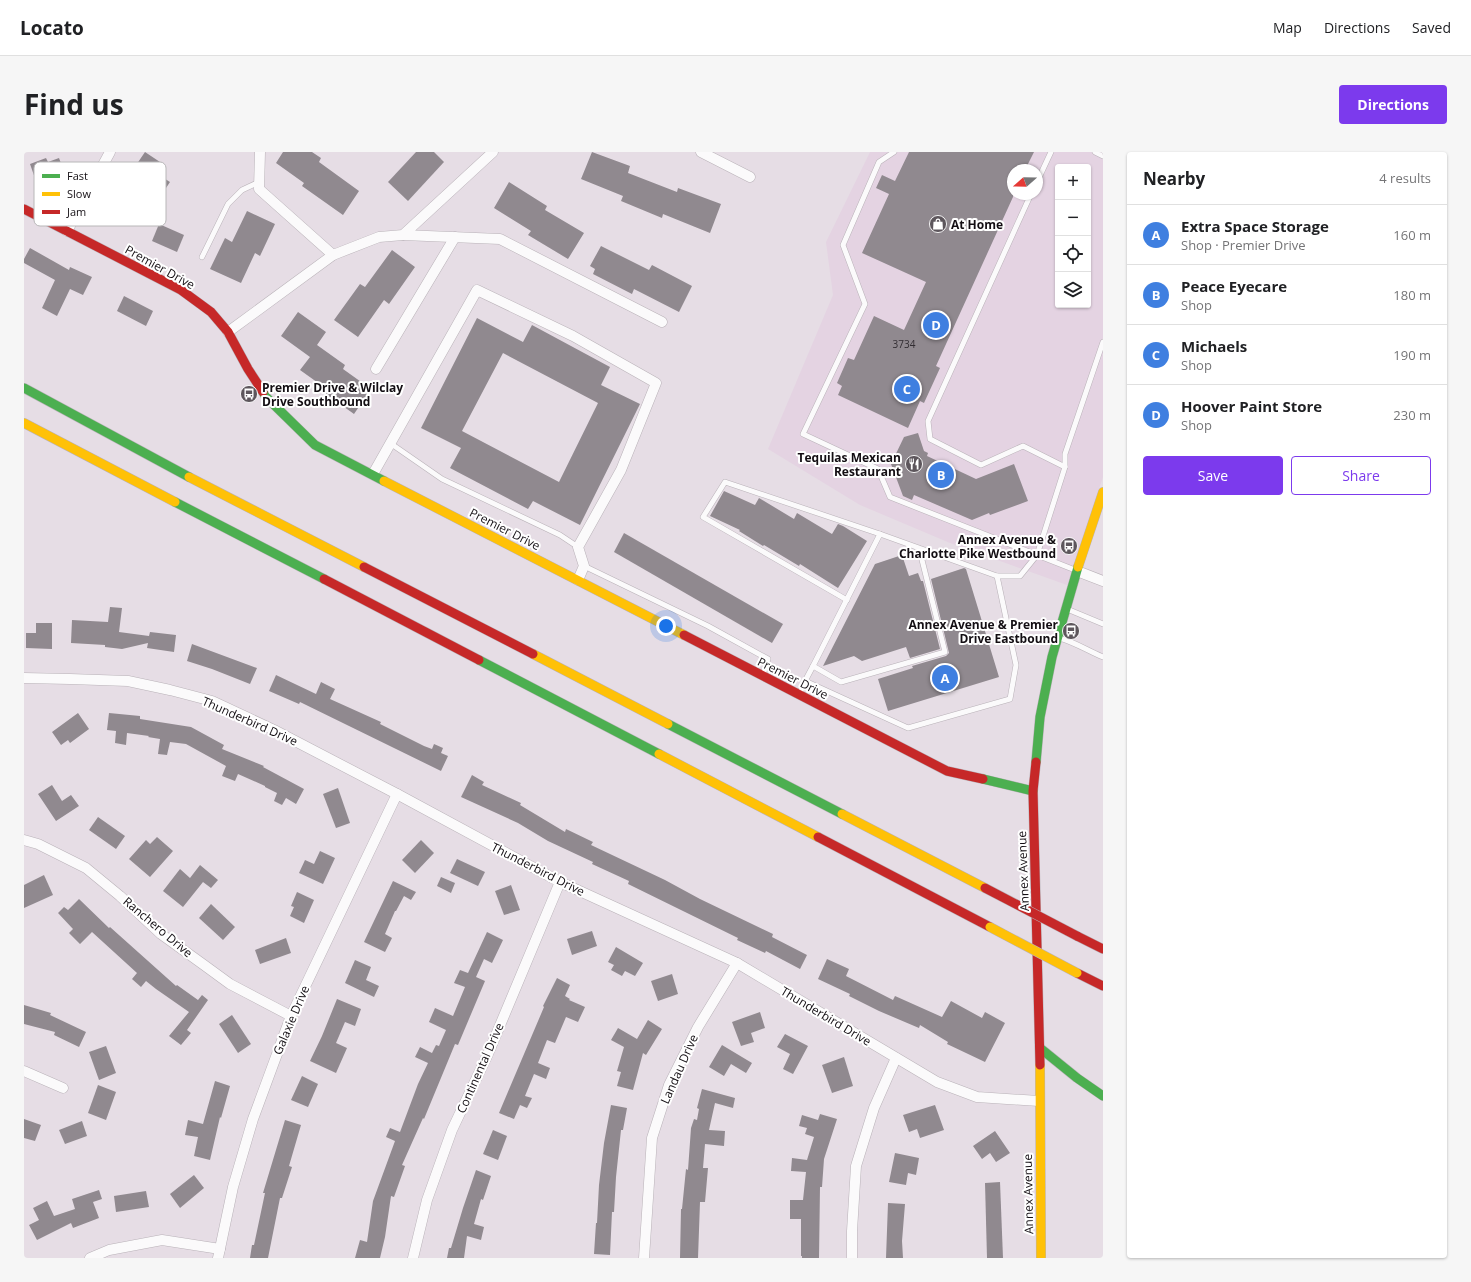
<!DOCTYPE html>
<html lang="en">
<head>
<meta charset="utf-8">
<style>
	:root { --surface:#fff; --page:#f6f6f6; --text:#202124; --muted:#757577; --line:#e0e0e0; --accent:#7c3aed }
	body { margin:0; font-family:"Open Sans",sans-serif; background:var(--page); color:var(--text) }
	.controls { position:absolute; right:12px; top:12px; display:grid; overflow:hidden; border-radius:4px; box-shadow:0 1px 3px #0004 }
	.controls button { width:36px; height:36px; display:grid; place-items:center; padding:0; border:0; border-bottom:1px solid var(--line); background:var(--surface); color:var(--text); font:20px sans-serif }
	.compass { position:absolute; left:983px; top:12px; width:36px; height:36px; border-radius:50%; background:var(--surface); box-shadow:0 1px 3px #0004; rotate:250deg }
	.you { position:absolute; left:642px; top:474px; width:14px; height:14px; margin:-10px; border:3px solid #fff; border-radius:50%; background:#1a73e8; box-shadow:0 0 0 6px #1a73e833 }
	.badge { display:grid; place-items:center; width:26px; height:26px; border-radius:50%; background:var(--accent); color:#fff; font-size:13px; font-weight:700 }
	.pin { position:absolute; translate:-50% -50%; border:2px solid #fff; box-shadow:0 1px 4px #0006 }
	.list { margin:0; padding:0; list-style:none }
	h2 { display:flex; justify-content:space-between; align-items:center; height:52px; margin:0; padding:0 16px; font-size:17px }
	h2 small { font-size:13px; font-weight:400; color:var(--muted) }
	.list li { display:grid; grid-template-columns:26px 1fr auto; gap:12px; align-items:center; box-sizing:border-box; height:60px; padding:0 16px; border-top:1px solid var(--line) }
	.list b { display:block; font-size:15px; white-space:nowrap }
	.list p { margin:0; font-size:13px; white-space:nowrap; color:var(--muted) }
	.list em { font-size:13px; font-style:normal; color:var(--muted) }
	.actions { display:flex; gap:8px; padding:12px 16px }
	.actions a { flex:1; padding:9px 0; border:1px solid var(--accent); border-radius:4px; text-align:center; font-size:14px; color:var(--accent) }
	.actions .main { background:var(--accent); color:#fff }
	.icon { flex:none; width:22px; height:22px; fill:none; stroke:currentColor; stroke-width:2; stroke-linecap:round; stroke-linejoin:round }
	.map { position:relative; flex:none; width:1079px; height:1106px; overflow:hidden; border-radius:4px }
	header { display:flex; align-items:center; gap:24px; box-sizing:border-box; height:56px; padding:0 20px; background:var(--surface); border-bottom:1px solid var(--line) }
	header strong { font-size:19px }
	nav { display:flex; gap:22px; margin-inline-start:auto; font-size:14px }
	.intro { display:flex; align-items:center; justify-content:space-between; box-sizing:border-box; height:96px; padding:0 24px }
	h1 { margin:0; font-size:28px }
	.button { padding:10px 18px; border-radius:4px; background:var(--accent); color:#fff; font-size:14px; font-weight:700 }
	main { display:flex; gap:24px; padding:0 24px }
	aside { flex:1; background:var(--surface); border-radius:4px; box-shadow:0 1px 3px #0004 }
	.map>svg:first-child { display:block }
	.built { fill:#e4d3e2; fill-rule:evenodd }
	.building { fill:#90898f; fill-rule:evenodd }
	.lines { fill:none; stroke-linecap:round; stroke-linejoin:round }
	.lane-casing { stroke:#b9b2b8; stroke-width:6 }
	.street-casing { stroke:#b9b2b8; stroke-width:11 }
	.fast-casing { stroke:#b9b2b8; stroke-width:10 }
	.slow-casing { stroke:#b9b2b8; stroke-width:10 }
	.jam-casing { stroke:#b9b2b8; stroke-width:10 }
	.lane { stroke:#fbfafb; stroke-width:5 }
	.street { stroke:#fbfafb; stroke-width:10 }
	.fast { stroke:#4caf50; stroke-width:9 }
	.slow { stroke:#ffc107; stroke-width:9 }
	.jam { stroke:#c62828; stroke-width:9 }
	.slow-bridge-casing { stroke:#b9b2b8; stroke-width:10; stroke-linecap:butt }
	.jam-bridge-casing { stroke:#b9b2b8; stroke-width:10; stroke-linecap:butt }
	.slow-bridge { stroke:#ffc107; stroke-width:9 }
	.jam-bridge { stroke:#c62828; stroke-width:9 }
	.labels { text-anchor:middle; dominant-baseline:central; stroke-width:4; stroke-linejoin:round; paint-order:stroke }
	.number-label { font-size:10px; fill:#322d32 }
	.poi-label { font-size:12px; font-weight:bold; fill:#130e13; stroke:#fff; text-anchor:end }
	.street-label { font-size:12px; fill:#130e13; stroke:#fff }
	.key { fill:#fff; stroke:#b8b7b8; stroke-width:1 }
	.key-label { font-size:11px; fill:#130e13 }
</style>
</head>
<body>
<header>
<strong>Locato</strong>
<nav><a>Map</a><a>Directions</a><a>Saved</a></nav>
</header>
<div class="intro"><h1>Find us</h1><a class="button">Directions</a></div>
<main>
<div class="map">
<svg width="1079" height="1106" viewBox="0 0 1079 1106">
	<rect width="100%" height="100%" fill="#e6dde5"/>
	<path class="built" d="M846,0H1079V325L1043,433L926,391L836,353L744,297L809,143L802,90ZM1034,15H1064V153H1034ZM989,18H1013V42H989Z"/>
	<g class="building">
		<polygon points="121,0 136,10 130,20 146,30 136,45 106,25 106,22"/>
		<polygon points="259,0 288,0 297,6 295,10 335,39 319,63 278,34 280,31 252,11"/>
		<polygon points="392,0 410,0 420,10 384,49 364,30"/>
		<polygon points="568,0 606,14 604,21 653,40 654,36 697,52 686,81 639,62 638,66 597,49 599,44 557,27"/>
		<polygon points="885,0 1010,0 1001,18 989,18 989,45 912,214 916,216 900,251 896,249 884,276 814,243 818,234 813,231 824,206 830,208 850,164 880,178 902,130 838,101 865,42 852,36 858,23 871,29"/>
		<polygon points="22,6 24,10 35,6 41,22 13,32 6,12"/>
		<polygon points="485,30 523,54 521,58 560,81 544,107 504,83 507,79 470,56"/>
		<polygon points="223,59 251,72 236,104 231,101 217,131 186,117 201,86 208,90"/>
		<polygon points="135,72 160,83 153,100 128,89"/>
		<polygon points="577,94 625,118 628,113 668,134 655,160 610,137 608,142 569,122 571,117 566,114"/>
		<polygon points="6,96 45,118 46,115 68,125 59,143 46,137 33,164 18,156 31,128 0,111 0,107"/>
		<polygon points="368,98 391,115 365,152 360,148 334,185 310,168 336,132 341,135"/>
		<polygon points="100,144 129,159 122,174 93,159"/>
		<polygon points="274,160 302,180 293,193 321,213 319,217 347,237 330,262 302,242 304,238 276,218 286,205 257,184"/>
		<path d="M453,166L499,190L508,173L586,215L577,233L616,252L556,373L509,349L504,357L426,316L437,296L397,276ZM479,201L574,251L535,330L438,279Z"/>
		<polygon points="894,281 900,299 904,301 903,304 952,327 990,312 1004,349 966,363 965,361 948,368 890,343 888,348 879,344 867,312 880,285"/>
		<polygon points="700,339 731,353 735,346 770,367 773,361 808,382 814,372 819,374 843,389 814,436 776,412 775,414 740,393 739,394 715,379 716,378 686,364"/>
		<polygon points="600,381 759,472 748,491 590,400"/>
		<polygon points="878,403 885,424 894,421 897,429 899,429 916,497 886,506 882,495 838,509 830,504 799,514 851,412"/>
		<polygon points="940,416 942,417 975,525 864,559 854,527 889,516 888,514 922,504 925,501 907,427"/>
		<polygon points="86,455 98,456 95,480 125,484 126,480 152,483 150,500 123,496 124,491 98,497 81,495 81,493 47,491 48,468 84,470"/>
		<polygon points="12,471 28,471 28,497 2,496 2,481 12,481"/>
		<polygon points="168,492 233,516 226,532 188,517 163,509"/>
		<polygon points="252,523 292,542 297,530 311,537 306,547 357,570 356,572 400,594 408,597 410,592 419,596 417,601 424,604 417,619 276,550 275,552 245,539"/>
		<polygon points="54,561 65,577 46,591 44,588 37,593 28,580"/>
		<polygon points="85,561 116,564 116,567 167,575 200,593 198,597 240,614 239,615 280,637 272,652 262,646 258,653 250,649 253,641 241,635 241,634 214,622 211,629 198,624 202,614 162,592 146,590 143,603 134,602 136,587 124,585 125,584 103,581 102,593 91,591 92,579 83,578"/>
		<polygon points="448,623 460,630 458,633 497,651 496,653 541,680 542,677 569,690 567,693 641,728 676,747 749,782 748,785 783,803 776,817 742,799 741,801 713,788 714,786 604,732 605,729 568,712 569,710 524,689 494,671 437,645"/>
		<polygon points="28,633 38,649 47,643 55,654 32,669 14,642"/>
		<polygon points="314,636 326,671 312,676 299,642"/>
		<polygon points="74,665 101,684 92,697 65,678"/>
		<polygon points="133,685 149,699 126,725 105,707 122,688 126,692"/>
		<polygon points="397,688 410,701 391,721 378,708"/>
		<polygon points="296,699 311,706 299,732 275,721 281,708 290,712"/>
		<polygon points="433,707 461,720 454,734 426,721"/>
		<polygon points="176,713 194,728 187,736 179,730 159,755 139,739 156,717 166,726"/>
		<polygon points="20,723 29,743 0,756 0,733"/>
		<polygon points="417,725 431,731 427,741 413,734"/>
		<polygon points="369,729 392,740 387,748 380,744 372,759 371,759 361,782 368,786 361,800 340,790"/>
		<polygon points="487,733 496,758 480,763 471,739"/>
		<polygon points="273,740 290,748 280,771 266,764 270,755 267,754"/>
		<polygon points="55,747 85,776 86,775 152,834 153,833 174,848 178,843 184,848 163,878 167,881 157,893 145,884 165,860 132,837 122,829 117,835 108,827 113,821 68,780 56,792 45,781 49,777 34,761 40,755 44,758"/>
		<polygon points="187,752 211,775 199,788 175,766"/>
		<polygon points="568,779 573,794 548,803 543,787"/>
		<polygon points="463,780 479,788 468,811 460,807 452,825 461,829 434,893 431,892 400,967 399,966 378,1013 381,1014 370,1045 367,1044 361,1085 356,1106 331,1106 336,1088 343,1090 349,1049 371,989 362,985 366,976 376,980 394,932 404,911 391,905 396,895 408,901 412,893 415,894 422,878 405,870 411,856 429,864 441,835 430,831 436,818 444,821"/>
		<polygon points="262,786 267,801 236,812 231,798"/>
		<polygon points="592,795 619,811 611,824 601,819 598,824 587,818 590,813 584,810"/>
		<polygon points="803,807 825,817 822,824 869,848 871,844 918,865 927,849 958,866 961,860 981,871 961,910 923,892 924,890 896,873 895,876 855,859 825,844 826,842 794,827"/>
		<polygon points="331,808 347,815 342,828 355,834 350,845 321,831"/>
		<polygon points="648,822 654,842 634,849 627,829"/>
		<polygon points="533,826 546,833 541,844 546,847 545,848 561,855 554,870 542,865 531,891 523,888 514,911 526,916 522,927 510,922 501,944 508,946 503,956 496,953 490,967 475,961 520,855 519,854"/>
		<polygon points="313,847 337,857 331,874 321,870 312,891 323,896 312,921 286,909 298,884"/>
		<polygon points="0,853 27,861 26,863 62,880 55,895 30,883 31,880 0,872"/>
		<polygon points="736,860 741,876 727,881 730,890 717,894 708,870"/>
		<polygon points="208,863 227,892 214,901 195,872"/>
		<polygon points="624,868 638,877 622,903 619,901 609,938 593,934 597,920 593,919 600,895 587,888 594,876 613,887"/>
		<polygon points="761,882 784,894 769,922 759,917 766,902 753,895"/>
		<polygon points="698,893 728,911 722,921 707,912 700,924 685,915"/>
		<polygon points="82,894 92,921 75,928 65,900"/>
		<polygon points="820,905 829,934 808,941 798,913"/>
		<polygon points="278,924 294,932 284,955 267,948"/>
		<polygon points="191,929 206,934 197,966 196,965 186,1008 170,1004 174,985 161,983 164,968 179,972"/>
		<polygon points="74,933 92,940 82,968 64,961"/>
		<polygon points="678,937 711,946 709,956 691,951 685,978 701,979 700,994 681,992 679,1016 684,1016 681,1050 676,1050 674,1106 656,1106 657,1057 658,1057 662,1017 664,1018 667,976 670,967 673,968 675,957 673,956"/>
		<polygon points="587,953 603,956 599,978 597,978 592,1025 590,1060 588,1060 586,1103 570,1102 572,1071 573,1071 575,1033 580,991"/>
		<polygon points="911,953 920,978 896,986 893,977 885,980 879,963"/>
		<polygon points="796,962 813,967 800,1007 798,1035 796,1035 795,1106 778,1106 778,1104 777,1104 777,1067 766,1067 766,1048 779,1048 782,1020 767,1019 768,1006 783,1008 790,985 781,982 783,976 775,974 778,963 794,968"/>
		<polygon points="0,967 17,973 11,989 0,986"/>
		<polygon points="261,968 277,973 265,1014 268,1015 258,1046 256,1046 244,1106 226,1106 228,1093 230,1093 241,1041 239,1041"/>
		<polygon points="58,969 63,984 41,992 35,978"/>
		<polygon points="469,978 483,984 474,1008 459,1002"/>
		<polygon points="971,979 986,1001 972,1010 966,1001 958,1007 949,994"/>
		<polygon points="871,1001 895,1006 892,1023 884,1021 882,1033 865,1030"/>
		<polygon points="452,1018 467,1024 459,1048 457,1047 450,1072 460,1075 457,1088 443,1084 440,1106 423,1106 425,1096 427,1096 439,1056"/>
		<polygon points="170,1023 180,1036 156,1056 146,1042"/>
		<polygon points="976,1030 979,1106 963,1106 961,1031"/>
		<polygon points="75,1038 78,1047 69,1050 75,1066 49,1076 47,1071 13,1088 5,1073 15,1068 9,1056 23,1049 30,1064 51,1057 48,1047"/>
		<polygon points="122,1039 125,1055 92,1060 90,1044"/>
		<polygon points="864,1051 881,1052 878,1089 879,1106 862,1106"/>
	</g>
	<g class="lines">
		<g class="lane-casing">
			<g id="lane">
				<polyline points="870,0 855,10 819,93 841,152 779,282 854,317 866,345 1051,418"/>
				<polyline points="1071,0 1079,4"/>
				<polyline points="1013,30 1027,0"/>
				<polyline points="1007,42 904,269 906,287 957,313 999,294 1041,315"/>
				<polyline points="178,105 204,52 218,38 235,30"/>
				<polyline points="366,291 418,327 536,383 554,395"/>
				<polyline points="895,396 921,500 817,530 789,514 856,382 973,424 996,424 1013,403 1041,315 1041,302 1079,190"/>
				<polyline points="560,414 684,474 744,507 739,523"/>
				<polyline points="823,448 679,365 701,330 856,382"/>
				<polyline points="1043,457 1079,472"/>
				<path d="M1035,486C1051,490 1064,499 1079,505"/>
				<polyline points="781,529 789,514"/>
				<polyline points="776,541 781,529 884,576 986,547 992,513 973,424"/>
			</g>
		</g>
		<g class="street-casing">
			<g id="street">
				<polyline points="236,0 235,37 309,103"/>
				<polyline points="677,0 726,25"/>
				<polyline points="43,79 86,0"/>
				<polyline points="379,83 476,87 638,170"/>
				<polyline points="204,180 309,103 355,85 379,83 469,0"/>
				<polyline points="352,217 431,85"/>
				<polyline points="349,322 453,138 549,184 632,231 597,318 554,395 560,414 554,428"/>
				<polyline points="1053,419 1079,429"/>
				<polyline points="0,526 46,527 104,529 146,538 188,549 250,578 373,642 536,730 713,811 913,930 953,945 1015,949"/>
				<polyline points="0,688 14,692 62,716 96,744 137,782 180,813 206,832 267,864"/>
				<polyline points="0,919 39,936"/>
				<polyline points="66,1106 85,1098 138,1088 196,1097"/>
				<polyline points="194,1106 209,1035 229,967 267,864 373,642"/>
				<polyline points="389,1106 403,1048 428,978 464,902 536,730"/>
				<polyline points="620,1106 628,986 645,933 674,875 713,811"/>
				<polyline points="828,1106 828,1079 832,1014 850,956 872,906"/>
			</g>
		</g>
		<g class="fast-casing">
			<g id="fast">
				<polyline points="0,236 165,325"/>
				<polyline points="239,240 242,245 291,293 360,329"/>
				<polyline points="151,350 300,427"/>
				<polyline points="455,508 635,602"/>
				<polyline points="644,572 818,662"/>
				<polyline points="1012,610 1016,565 1028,505 1054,415"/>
				<polyline points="959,627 1009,639"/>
				<polyline points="1016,896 1053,926 1079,944"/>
			</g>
		</g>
		<g class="slow-casing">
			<g id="slow">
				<polyline points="0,271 151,350"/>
				<polyline points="165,325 340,415"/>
				<polyline points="360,329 660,483"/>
				<polyline points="1054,415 1079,340"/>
				<polyline points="509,502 644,572"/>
				<polyline points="635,602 794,685"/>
				<polyline points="818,662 961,736"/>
				<polyline points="1016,913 1017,1106"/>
			</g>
		</g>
		<g class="jam-casing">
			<g id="jam">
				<polyline points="0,57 157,138 187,160 204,180 224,217 239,240"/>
				<polyline points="340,415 509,502"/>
				<polyline points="300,427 455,508"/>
				<polyline points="660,483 923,619 959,627"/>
				<polyline points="1012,610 1009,639 1016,913"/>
				<polyline points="794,685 966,775"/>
				<polyline points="1053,784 1079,797"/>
				<polyline points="1053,821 1079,834"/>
			</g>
		</g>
		<use href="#lane" class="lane"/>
		<use href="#street" class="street"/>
		<use href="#fast" class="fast"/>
		<use href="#slow" class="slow"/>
		<use href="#jam" class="jam"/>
		<g class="slow-bridge-casing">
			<polyline id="slow-bridge" points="966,775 1053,821"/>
		</g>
		<g class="jam-bridge-casing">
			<polyline id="jam-bridge" points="961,736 1053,784"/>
		</g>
		<use href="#slow-bridge" class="slow-bridge"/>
		<use href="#jam-bridge" class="jam-bridge"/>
	</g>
	<defs>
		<g id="shop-disc" transform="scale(0.9)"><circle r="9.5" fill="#5d565c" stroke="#fff"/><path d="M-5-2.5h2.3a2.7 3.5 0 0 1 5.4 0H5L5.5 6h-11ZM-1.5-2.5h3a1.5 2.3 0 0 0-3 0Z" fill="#fff"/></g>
		<g id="bus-disc" transform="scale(0.9)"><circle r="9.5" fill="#5d565c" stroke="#fff"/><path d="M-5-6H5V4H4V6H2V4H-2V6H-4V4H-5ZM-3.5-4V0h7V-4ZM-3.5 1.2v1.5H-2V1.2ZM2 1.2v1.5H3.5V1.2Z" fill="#fff"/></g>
		<g id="restaurant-disc" transform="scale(0.9)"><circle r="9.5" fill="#5d565c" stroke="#fff"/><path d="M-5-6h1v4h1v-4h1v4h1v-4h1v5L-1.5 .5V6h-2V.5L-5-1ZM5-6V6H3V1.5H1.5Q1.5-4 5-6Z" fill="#fff"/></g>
	</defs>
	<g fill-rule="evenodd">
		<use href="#shop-disc" x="914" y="72"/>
		<use href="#bus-disc" x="225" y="242"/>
		<use href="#restaurant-disc" x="890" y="312"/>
		<use href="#bus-disc" x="1045" y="394"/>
		<use href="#bus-disc" x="1047" y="479"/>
	</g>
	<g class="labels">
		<g class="number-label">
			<text x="880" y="192">3734</text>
		</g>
		<g class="poi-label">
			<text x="927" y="72" text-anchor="start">At Home</text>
			<text x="238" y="235" text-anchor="start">Premier Drive &amp; Wilclay<tspan x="238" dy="14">Drive Southbound</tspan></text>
			<text x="877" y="305">Tequilas Mexican<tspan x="877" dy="14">Restaurant</tspan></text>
			<text x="1032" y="387">Annex Avenue &amp;<tspan x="1032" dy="14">Charlotte Pike Westbound</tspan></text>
			<text x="1034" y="472">Annex Avenue &amp; Premier<tspan x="1034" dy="14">Drive Eastbound</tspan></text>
		</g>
		<g class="street-label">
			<text transform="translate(136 115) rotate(29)">Premier Drive</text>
			<text transform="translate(481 377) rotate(27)">Premier Drive</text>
			<text transform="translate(769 526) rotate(27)">Premier Drive</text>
			<text transform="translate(226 569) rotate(24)">Thunderbird Drive</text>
			<text transform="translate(514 717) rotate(27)">Thunderbird Drive</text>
			<text transform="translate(999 719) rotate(-92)">Annex Avenue</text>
			<text transform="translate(134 775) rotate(40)">Ranchero Drive</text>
			<text transform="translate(802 864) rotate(31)">Thunderbird Drive</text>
			<text transform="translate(267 868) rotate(-67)">Galaxie Drive</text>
			<text transform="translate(456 916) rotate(-66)">Continental Drive</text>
			<text transform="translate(655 917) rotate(-66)">Landau Drive</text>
			<text transform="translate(1004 1042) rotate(-91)">Annex Avenue</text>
		</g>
	</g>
	<rect x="10" y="10" width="132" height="64" rx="6" class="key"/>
	<rect x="18" y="22" width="18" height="4" fill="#4caf50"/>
	<rect x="18" y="40" width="18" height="4" fill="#ffc107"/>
	<rect x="18" y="58" width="18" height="4" fill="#c62828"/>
	<g class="key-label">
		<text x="43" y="28">Fast</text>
		<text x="43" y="46">Slow</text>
		<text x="43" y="64">Jam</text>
	</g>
</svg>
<div class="controls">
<button>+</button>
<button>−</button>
<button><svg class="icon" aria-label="locate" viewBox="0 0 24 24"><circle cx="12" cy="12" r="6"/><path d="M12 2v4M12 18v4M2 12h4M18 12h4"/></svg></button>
<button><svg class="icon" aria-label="layers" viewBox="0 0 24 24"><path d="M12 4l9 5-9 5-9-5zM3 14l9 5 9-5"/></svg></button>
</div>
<svg class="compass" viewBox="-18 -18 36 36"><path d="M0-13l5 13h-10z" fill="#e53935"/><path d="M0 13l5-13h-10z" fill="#757577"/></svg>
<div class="you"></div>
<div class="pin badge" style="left:921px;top:526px;background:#3f7fe0">A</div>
<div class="pin badge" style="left:917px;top:323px;background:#3f7fe0">B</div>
<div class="pin badge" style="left:883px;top:237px;background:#3f7fe0">C</div>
<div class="pin badge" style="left:912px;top:173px;background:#3f7fe0">D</div>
</div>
<aside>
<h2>Nearby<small>4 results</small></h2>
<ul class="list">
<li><span class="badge" style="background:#3f7fe0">A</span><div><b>Extra Space Storage</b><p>Shop · Premier Drive</p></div><em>160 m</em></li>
<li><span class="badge" style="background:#3f7fe0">B</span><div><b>Peace Eyecare</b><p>Shop</p></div><em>180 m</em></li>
<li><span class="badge" style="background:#3f7fe0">C</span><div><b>Michaels</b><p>Shop</p></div><em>190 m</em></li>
<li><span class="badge" style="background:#3f7fe0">D</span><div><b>Hoover Paint Store</b><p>Shop</p></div><em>230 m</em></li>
</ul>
<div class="actions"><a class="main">Save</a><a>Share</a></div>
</aside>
</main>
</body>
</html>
